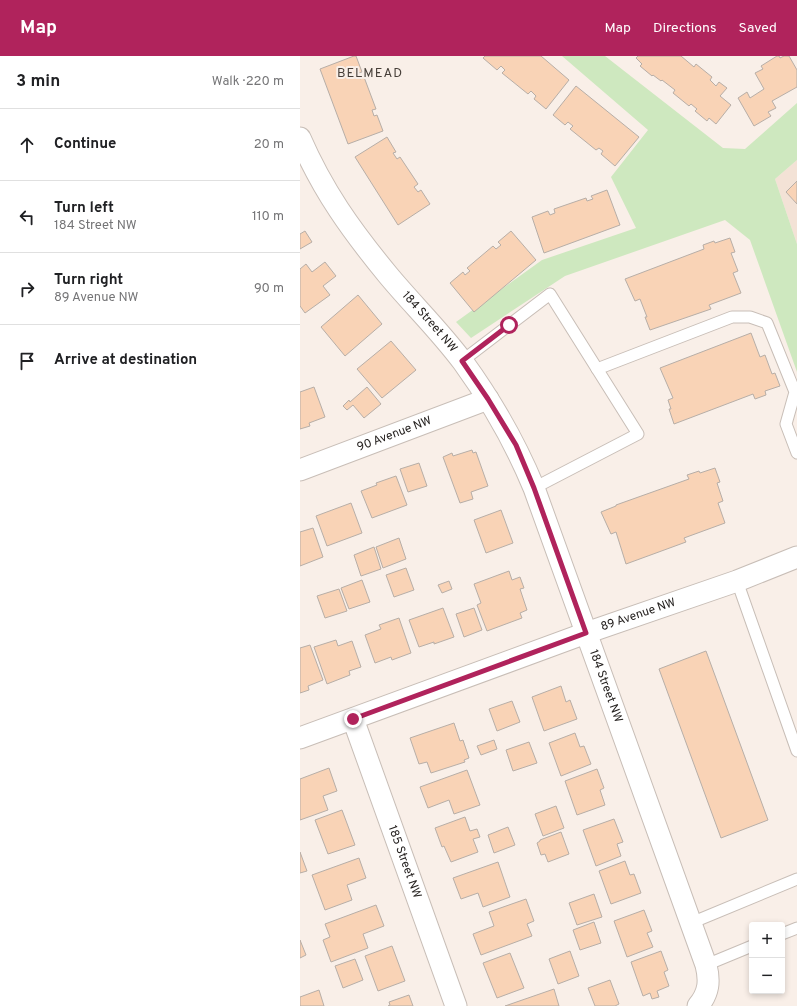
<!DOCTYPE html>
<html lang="en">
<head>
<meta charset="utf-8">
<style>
	:root { --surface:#fff; --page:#f2f2f2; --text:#202124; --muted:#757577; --line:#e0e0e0; --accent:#b0235c }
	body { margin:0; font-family:Overpass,sans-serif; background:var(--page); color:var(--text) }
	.controls { position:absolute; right:12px; bottom:12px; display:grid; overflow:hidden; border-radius:4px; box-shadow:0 2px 6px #0003 }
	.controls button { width:36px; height:36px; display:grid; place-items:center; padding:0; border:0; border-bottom:1px solid var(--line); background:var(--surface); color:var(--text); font:20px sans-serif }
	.stop { position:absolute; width:12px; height:12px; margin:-9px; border:3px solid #b0235c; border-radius:50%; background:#fff }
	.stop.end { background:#b0235c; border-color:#fff; box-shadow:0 1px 4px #0008 }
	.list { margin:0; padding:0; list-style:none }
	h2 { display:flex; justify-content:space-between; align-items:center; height:52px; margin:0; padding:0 16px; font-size:17px }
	h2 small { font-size:13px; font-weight:400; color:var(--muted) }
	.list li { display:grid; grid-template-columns:26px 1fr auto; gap:12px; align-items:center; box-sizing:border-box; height:72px; padding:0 16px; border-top:1px solid var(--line) }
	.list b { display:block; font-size:15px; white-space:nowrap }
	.list p { margin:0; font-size:13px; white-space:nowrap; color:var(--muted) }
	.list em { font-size:13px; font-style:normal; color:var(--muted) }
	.icon { flex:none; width:22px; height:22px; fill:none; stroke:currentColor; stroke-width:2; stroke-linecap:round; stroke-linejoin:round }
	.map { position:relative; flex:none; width:497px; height:950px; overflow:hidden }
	header { display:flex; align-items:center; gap:24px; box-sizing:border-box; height:56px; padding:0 20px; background:var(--accent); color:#fff }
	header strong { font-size:19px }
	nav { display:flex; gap:22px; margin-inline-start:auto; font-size:14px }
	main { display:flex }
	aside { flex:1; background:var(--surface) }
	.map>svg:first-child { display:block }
	.built { fill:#f3e2d6 }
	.green { fill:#cee8bf }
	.building { fill:#f9d3b6; stroke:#b7aea7 }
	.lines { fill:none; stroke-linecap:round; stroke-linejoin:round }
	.service-casing { stroke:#c8beb7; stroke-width:13 }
	.minor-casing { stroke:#c8beb7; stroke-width:23 }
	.service { stroke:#fff; stroke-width:11 }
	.minor { stroke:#fff; stroke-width:21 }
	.route { stroke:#b0235c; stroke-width:5 }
	.labels { text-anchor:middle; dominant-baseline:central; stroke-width:4; stroke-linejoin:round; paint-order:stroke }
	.street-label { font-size:12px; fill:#262220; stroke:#f9efe8 }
	.neighbourhood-label { font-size:13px; letter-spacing:1px; fill:#463e38; stroke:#f9efe8 }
</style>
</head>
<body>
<header>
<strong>Map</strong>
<nav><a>Map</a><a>Directions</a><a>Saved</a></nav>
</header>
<main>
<aside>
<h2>3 min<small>Walk · 220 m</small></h2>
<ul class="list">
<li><svg class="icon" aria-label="ahead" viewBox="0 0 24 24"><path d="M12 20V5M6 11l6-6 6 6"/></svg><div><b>Continue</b></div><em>20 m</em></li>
<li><svg class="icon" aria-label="left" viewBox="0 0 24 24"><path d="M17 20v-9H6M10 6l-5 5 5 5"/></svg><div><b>Turn left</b><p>184 Street NW</p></div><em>110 m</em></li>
<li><svg class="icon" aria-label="right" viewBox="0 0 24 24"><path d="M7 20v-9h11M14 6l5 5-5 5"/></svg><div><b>Turn right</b><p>89 Avenue NW</p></div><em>90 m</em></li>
<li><svg class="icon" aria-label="arrive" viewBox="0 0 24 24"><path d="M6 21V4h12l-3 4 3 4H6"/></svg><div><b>Arrive at destination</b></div></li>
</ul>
</aside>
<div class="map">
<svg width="497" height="950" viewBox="0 0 497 950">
	<rect width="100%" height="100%" fill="#f9efe8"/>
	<polygon class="built" points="497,104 497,188 475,123"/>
	<polygon class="green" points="262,0 305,0 423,92 445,93 497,47 497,104 475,123 497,188 497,316 450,184 425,164 265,220 171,282 156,266 242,204 336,172 311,121 348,74"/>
	<g class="building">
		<polygon points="54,0 56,0 62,16 58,17 60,23 64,21 76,53 72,54 74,60 77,59 83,75 48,88 20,13"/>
		<polygon points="185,0 241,0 269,24 246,53 234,43 236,40 231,35 228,38 202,17 205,14 201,10 197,14 183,2"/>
		<polygon points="338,0 381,0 394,11 396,8 412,21 410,24 416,30 419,26 427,32 420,40 431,49 416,68 409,62 407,65 395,55 397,53 391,48 389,50 373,37 375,34 362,24 361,25 353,19 352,20 340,10 342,8 336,2"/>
		<polygon points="477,0 479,0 480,2 484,0 489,0 497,14 497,31 472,45 476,52 468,56 471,60 454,70 438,42 447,36 450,42 464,33 455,17 463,13 461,10"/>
		<polygon points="276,30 339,81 315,110 301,98 303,95 299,92 296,94 270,73 273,70 268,66 265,69 253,59"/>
		<polygon points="87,81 96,96 93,97 97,103 100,101 118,128 114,131 118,136 121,134 130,148 98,169 55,101"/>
		<polygon points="497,125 497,148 486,136"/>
		<polygon points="307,134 320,169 244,197 232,161 248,155 250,159 255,157 254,153 286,142 287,145 293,143 291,140"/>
		<polygon points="5,175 12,186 0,193 0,178"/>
		<polygon points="211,175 236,204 174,256 150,227 163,216 165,219 170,215 167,212 193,190 196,193 201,189 198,186"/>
		<polygon points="430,182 435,196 431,197 438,215 433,217 441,237 409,249 411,253 350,274 345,261 347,261 340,243 335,245 325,223 404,193 403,189 414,185 415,187"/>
		<polygon points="25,206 36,220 23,230 30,239 5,257 0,250 0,213 6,208 12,216"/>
		<polygon points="58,239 82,268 45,300 21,271"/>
		<polygon points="451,277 460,301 465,299 472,318 475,317 480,330 465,335 466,339 455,343 453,338 374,368 369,353 371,353 368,344 373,342 360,312"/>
		<polygon points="91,285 116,314 82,342 57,313"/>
		<polygon points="14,331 25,361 9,367 10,370 0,373 0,336"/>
		<polygon points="67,331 81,348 64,362 53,349 47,354 43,350 49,344 50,346"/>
		<polygon points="172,394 173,397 176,396 188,430 171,436 173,443 160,447 143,401 152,397 153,400"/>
		<polygon points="119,407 127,430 108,436 100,413"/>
		<polygon points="415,412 420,426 417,427 423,445 418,447 425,467 384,482 386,486 326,508 316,476 311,478 301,456 316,450 316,449 389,423 387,419 399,415 400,417"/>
		<polygon points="96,420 107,449 72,462 61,435 77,429 76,427"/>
		<polygon points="51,447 62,477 27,490 16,460"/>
		<polygon points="201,454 213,487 186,497 174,464"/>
		<polygon points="13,472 23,501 0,510 0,476"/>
		<polygon points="99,482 106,503 83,512 76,491"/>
		<polygon points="74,491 81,513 61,520 54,499"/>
		<polygon points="106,512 114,534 94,541 86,519"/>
		<polygon points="209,515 212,524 220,521 224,532 220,533 227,554 220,557 222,562 187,575 177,549 181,547 174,528"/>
		<polygon points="62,524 70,546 49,553 41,532"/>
		<polygon points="149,525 152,533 142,537 138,529"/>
		<polygon points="39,533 47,555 25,562 17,540"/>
		<polygon points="143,552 154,581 134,588 134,586 119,591 109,564"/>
		<polygon points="174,552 182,574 164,581 156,558"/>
		<polygon points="99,562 111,597 92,604 91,601 75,607 65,579 81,573 79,569"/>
		<polygon points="36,584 38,590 52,585 61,611 49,615 50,619 27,628 14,591"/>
		<polygon points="10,589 23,624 8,630 9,634 0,637 0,592"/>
		<polygon points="406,595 468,764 421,782 359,613"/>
		<polygon points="261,630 266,646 270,644 277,663 244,675 232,641"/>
		<polygon points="212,645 220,666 197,675 189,653"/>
		<polygon points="154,667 160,685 163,684 169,702 164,704 165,706 131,717 127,706 119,708 110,682"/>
		<polygon points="275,677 280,691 284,690 291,708 261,720 249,687"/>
		<polygon points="194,684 197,693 181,699 177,690"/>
		<polygon points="229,686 237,707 213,715 206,694"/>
		<polygon points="29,712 37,735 23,740 28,754 0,764 0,723"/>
		<polygon points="297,713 304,732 300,734 305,749 277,759 265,725"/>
		<polygon points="167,714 180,749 154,758 149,744 128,752 120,731"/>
		<polygon points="256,750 264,772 243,780 235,758"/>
		<polygon points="42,754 55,789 28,798 15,764"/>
		<polygon points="165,761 170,775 177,773 180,781 173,783 178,796 151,806 144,790 142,791 135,772"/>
		<polygon points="314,763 323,786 317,788 321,800 296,810 283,774"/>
		<polygon points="208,771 215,789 194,797 188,779"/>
		<polygon points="261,776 269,798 248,806 245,798 241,799 237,787 240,785 240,784"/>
		<polygon points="0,796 7,815 0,817"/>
		<polygon points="59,802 66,822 47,829 52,844 25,854 12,819"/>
		<polygon points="325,805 330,819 334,818 341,837 311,848 299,815"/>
		<polygon points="198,806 210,841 183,851 178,837 161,843 153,822"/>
		<polygon points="294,838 302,861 277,869 269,847"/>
		<polygon points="226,843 234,865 227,868 232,880 181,899 173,878 194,870 189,856"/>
		<polygon points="76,849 84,870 63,878 68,892 31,906 23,884 30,881 25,868"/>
		<polygon points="344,854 352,875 347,877 353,891 327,901 314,865"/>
		<polygon points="294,866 301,887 280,894 273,874"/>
		<polygon points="0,884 6,899 0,902"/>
		<polygon points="92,890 105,925 78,935 65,900"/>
		<polygon points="270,895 279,920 258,928 249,903"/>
		<polygon points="361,895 368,914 364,916 369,930 357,935 359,941 352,943 350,937 343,940 331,906"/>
		<polygon points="210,897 224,932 197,942 183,907"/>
		<polygon points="55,903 63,924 43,932 35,910"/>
		<polygon points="310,924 319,948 315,950 295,950 288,932"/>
		<polygon points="254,933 259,950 205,950"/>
		<polygon points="19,934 24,950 0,950 0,941"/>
		<polygon points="109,939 113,950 88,950 90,949 89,946"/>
	</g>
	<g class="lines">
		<g class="service-casing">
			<g id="service">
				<polyline points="162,305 250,238 338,378 234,432"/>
				<polyline points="297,313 432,261 450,261 467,267 495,336 486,368 497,397"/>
				<polyline points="437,525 497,695"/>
				<polyline points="391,867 497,823"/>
				<polyline points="482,878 497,872"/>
				<polyline points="406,909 452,890"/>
			</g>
		</g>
		<g class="minor-casing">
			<g id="minor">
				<path id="s1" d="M0,82C23,135 51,174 88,219C112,248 140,275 163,306C192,346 215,386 234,432L406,909C410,925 409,937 398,950"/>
				<path id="s2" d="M0,414L188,343"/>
				<path id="s3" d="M53,663L156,950"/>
				<path id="s4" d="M0,682L286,577L437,525L497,501"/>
			</g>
		</g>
		<use href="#service" class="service"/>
		<use href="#minor" class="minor"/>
	</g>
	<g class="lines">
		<polyline class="route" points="53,663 286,577 234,432 216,389 188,343 162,305 209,269"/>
	</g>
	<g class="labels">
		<g class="street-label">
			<text stroke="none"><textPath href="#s1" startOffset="226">184 Street NW</textPath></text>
			<text stroke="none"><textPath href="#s2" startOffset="101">90 Avenue NW</textPath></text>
			<text stroke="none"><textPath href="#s4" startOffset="360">89 Avenue NW</textPath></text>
			<text stroke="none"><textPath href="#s1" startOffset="634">184 Street NW</textPath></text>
			<text stroke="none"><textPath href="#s3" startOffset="152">185 Street NW</textPath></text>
		</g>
		<g class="neighbourhood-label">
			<text x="70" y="18">BELMEAD</text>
		</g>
	</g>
</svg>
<div class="controls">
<button>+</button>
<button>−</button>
</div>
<div class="stop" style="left:209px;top:269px"></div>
<div class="stop end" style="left:53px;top:663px"></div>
</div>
</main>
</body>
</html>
